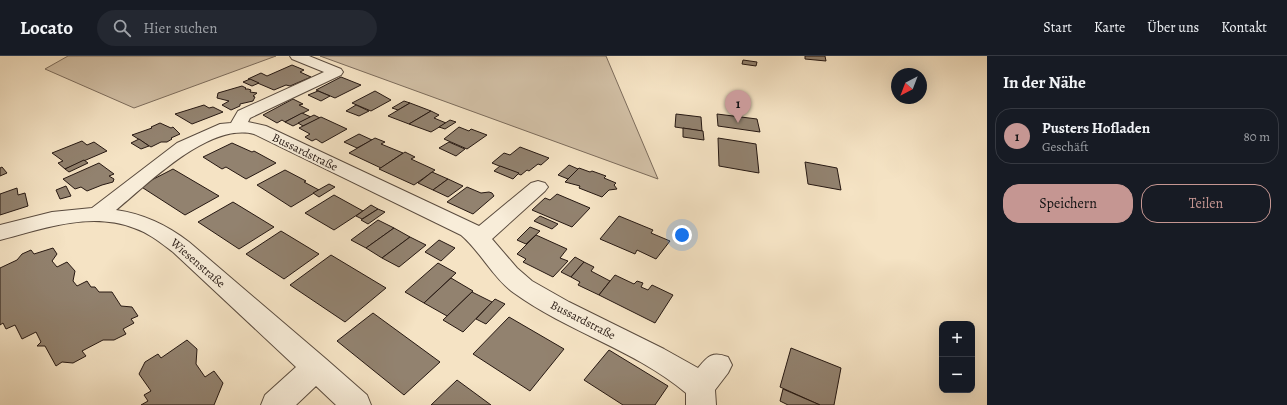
<!DOCTYPE html>
<html lang="de">
<head>
<meta charset="utf-8">
<style>
	:root { --surface:#171b24; --page:#242831; --text:#f1f3f6; --muted:#9ea1a6; --line:#363941; --accent:#c59692 }
	body { margin:0; font-family:Alegreya,serif; background:var(--page); color:var(--text) }
	.controls { position:absolute; right:12px; bottom:12px; display:grid; overflow:hidden; border-radius:8px; box-shadow:0 4px 16px #0002 }
	.controls button { width:36px; height:36px; display:grid; place-items:center; padding:0; border:0; border-bottom:1px solid var(--line); background:var(--surface); color:var(--text); font:20px sans-serif }
	.compass { position:absolute; left:891px; top:12px; width:36px; height:36px; border-radius:50%; background:var(--surface); box-shadow:0 4px 16px #0002; rotate:222deg }
	.you { position:absolute; left:682px; top:179px; width:14px; height:14px; margin:-10px; border:3px solid #fff; border-radius:50%; background:#1a73e8; box-shadow:0 0 0 6px #1a73e833 }
	.badge { display:grid; place-items:center; width:26px; height:26px; border-radius:50%; background:var(--accent); color:#111; font-size:13px; font-weight:700 }
	.pin { position:absolute; translate:-50% -33px; filter:drop-shadow(0 1px 2px #0008) }
	.pin::after { content:''; position:absolute; top:21px; width:14px; height:12px; background:inherit; clip-path:polygon(0 0,100% 0,50% 100%) }
	.list { margin:0; padding:0; list-style:none }
	h2 { display:flex; justify-content:space-between; align-items:center; height:52px; margin:0; padding:0 16px; font-size:17px }
	h2 small { font-size:13px; font-weight:400; color:var(--muted) }
	.list li { display:grid; grid-template-columns:26px 1fr auto; gap:12px; align-items:center; box-sizing:border-box; height:56px; margin:0 8px 8px; padding:0 8px; border:1px solid var(--line); border-radius:16px }
	.list b { display:block; font-size:15px; white-space:nowrap }
	.list p { margin:0; font-size:13px; white-space:nowrap; color:var(--muted) }
	.list em { font-size:13px; font-style:normal; color:var(--muted) }
	.actions { display:flex; gap:8px; padding:12px 16px }
	.actions a { flex:1; padding:9px 0; border:1px solid var(--accent); border-radius:16px; text-align:center; font-size:14px; color:var(--accent) }
	.actions .main { background:var(--accent); color:#111 }
	.icon { flex:none; width:22px; height:22px; fill:none; stroke:currentColor; stroke-width:2; stroke-linecap:round; stroke-linejoin:round }
	.map { position:relative; flex:none; width:987px; height:349px; overflow:hidden }
	header { display:flex; align-items:center; gap:24px; box-sizing:border-box; height:56px; padding:0 20px; background:var(--surface); border-bottom:1px solid var(--line) }
	header strong { font-size:19px }
	nav { display:flex; gap:22px; margin-inline-start:auto; font-size:14px }
	.search { width:280px; height:36px; background:var(--page); display:flex; align-items:center; gap:10px; box-sizing:border-box; padding:0 14px; border-radius:22px; color:var(--muted); font-size:15px }
	main { display:flex }
	aside { flex:1; background:var(--surface) }
	.map>svg:first-child { display:block }
	.green { fill:#d2c0a6; stroke:#7c6c5c }
	.building { fill:#92826f; stroke:#261812 }
	.lines { fill:none; stroke-linecap:round; stroke-linejoin:round }
	.street-casing { stroke:#5a4b3e; stroke-width:2 }
	.street { fill:#f8edd9; fill-rule:evenodd }
	.labels { text-anchor:middle; dominant-baseline:central; stroke-width:4; stroke-linejoin:round; paint-order:stroke }
	.street-label { font-size:12px; fill:#261812; stroke:#f8edd9 }
</style>
</head>
<body>
<header>
<strong>Locato</strong>
<div class="search"><svg class="icon" aria-label="search" viewBox="0 0 24 24"><circle cx="10" cy="10" r="6"/><path d="M15 15l6 6"/></svg>Hier suchen</div>
<nav><a>Start</a><a>Karte</a><a>Über uns</a><a>Kontakt</a></nav>
</header>
<main>
<div class="map">
<svg width="987" height="349" viewBox="0 0 987 349">
	<rect width="100%" height="100%" fill="#f5e3c4"/>
	<filter id="stains"><feTurbulence type="fractalNoise" baseFrequency=".005" numOctaves="4"/><feColorMatrix values="0 0 0 0 .2 0 0 0 0 .09 0 0 0 0 .02 0 0 0 .5 -.17"/></filter>
	<radialGradient id="worn" r=".72"><stop offset=".6" stop-color="#630" stop-opacity="0"/><stop offset="1" stop-color="#630" stop-opacity=".3"/></radialGradient>
	<g class="green">
		<polygon points="68,0 276,0 134,52 45,13"/>
		<polygon points="320,0 606,0 658,123"/>
	</g>
	<g class="building">
		<polygon points="805,0 825,0 826,5 805,3"/>
		<polygon points="743,4 757,6 756,10 742,8"/>
		<polygon points="292,9 304,14 300,16 311,21 290,30 286,29 274,34 248,23 261,17 267,20"/>
		<polygon points="341,21 361,29 335,42 316,34"/>
		<polygon points="250,23 259,27 252,30 243,26"/>
		<polygon points="242,30 246,32 245,33 248,33 251,34 250,36 257,37 253,40 255,41 253,45 240,48 240,50 231,54 222,49 229,45 217,42 218,37"/>
		<polygon points="318,35 330,40 321,45 308,39"/>
		<polygon points="375,35 391,44 371,55 352,47"/>
		<polygon points="293,43 303,48 299,49 309,54 285,66 282,64 277,67 263,59"/>
		<polygon points="404,45 410,47 398,54 392,52"/>
		<polygon points="410,47 431,55 409,68 388,60"/>
		<polygon points="204,49 209,52 213,51 223,56 192,68 175,58"/>
		<polygon points="356,49 369,55 359,60 346,55"/>
		<polygon points="431,55 439,59 434,62 446,67 431,76 409,68"/>
		<polygon points="302,57 311,61 293,70 285,66"/>
		<polygon points="676,58 701,61 702,75 675,71"/>
		<polygon points="717,58 757,63 760,76 718,70"/>
		<polygon points="314,59 320,62 303,70 298,67"/>
		<polygon points="321,61 347,73 322,87 316,83 312,85 305,81 310,78 299,72"/>
		<polygon points="450,64 456,66 445,73 439,71"/>
		<polygon points="160,67 171,72 173,71 180,78 171,82 172,83 167,86 161,86 151,91 132,79 152,72 151,71"/>
		<polygon points="459,71 469,75 471,73 487,79 467,93 444,83"/>
		<polygon points="683,72 703,75 704,84 683,81"/>
		<polygon points="359,78 372,84 357,92 344,86"/>
		<polygon points="375,82 385,86 381,88 403,97 381,112 349,97"/>
		<polygon points="718,82 756,88 759,117 719,110"/>
		<polygon points="139,83 149,90 141,93 131,87"/>
		<polygon points="82,85 87,89 94,86 107,95 65,113 58,107 63,105 52,97"/>
		<polygon points="449,86 465,93 456,100 439,92"/>
		<polygon points="232,87 252,96 254,95 276,107 246,123 226,111 222,113 203,101"/>
		<polygon points="520,91 549,102 541,109 538,108 529,115 527,114 521,119 492,107 504,97 510,99"/>
		<polygon points="405,96 415,101 411,103 435,114 414,129 379,113"/>
		<polygon points="84,104 88,107 69,116 65,113"/>
		<polygon points="805,106 837,112 841,134 808,128"/>
		<polygon points="99,107 114,118 109,120 114,123 113,126 102,129 87,135 81,131 75,133 63,123"/>
		<polygon points="569,109 578,113 568,123 558,119"/>
		<polygon points="500,110 519,117 513,123 494,115"/>
		<polygon points="2,111 7,117 0,120 0,112"/>
		<polygon points="579,112 590,116 592,115 606,120 604,122 616,127 614,129 617,133 609,134 602,141 579,132 580,130 565,126"/>
		<polygon points="173,113 219,140 185,159 140,130"/>
		<polygon points="285,114 306,125 304,126 319,134 291,151 257,129"/>
		<polygon points="432,116 448,123 433,134 418,127"/>
		<polygon points="448,123 463,130 448,141 433,134"/>
		<polygon points="329,128 335,131 319,141 313,137"/>
		<polygon points="66,130 71,140 60,143 56,134"/>
		<polygon points="467,131 481,137 489,136 492,137 494,140 473,158 447,146"/>
		<polygon points="17,132 18,139 25,137 28,150 0,159 0,138"/>
		<polygon points="557,138 590,152 572,171 532,154 545,142 550,144"/>
		<polygon points="334,139 363,155 334,174 305,157"/>
		<polygon points="233,146 274,171 239,193 198,166"/>
		<polygon points="371,149 378,153 362,163 356,160"/>
		<polygon points="378,153 385,156 368,168 361,164"/>
		<polygon points="540,160 558,168 552,173 534,165"/>
		<polygon points="619,160 653,174 651,177 670,185 656,203 637,194 635,198 600,183"/>
		<polygon points="378,164 394,172 366,192 351,184"/>
		<polygon points="530,171 540,175 526,188 517,184"/>
		<polygon points="394,172 410,181 382,202 366,192"/>
		<polygon points="281,175 319,198 284,223 246,198"/>
		<polygon points="536,179 567,193 560,202 568,205 553,221 523,206 526,203 517,198"/>
		<polygon points="410,181 426,189 399,211 382,202"/>
		<polygon points="439,184 455,192 441,205 425,196"/>
		<polygon points="53,192 57,198 52,205 57,211 67,206 75,215 73,225 77,230 87,225 91,231 95,231 99,236 112,236 121,250 132,251 138,260 131,263 134,267 123,273 126,278 114,284 103,284 82,295 86,300 73,307 62,306 56,310 45,290 37,290 41,286 36,276 22,283 15,269 6,273 3,267 0,269 0,212 17,204 22,198 31,194 34,198"/>
		<polygon points="331,199 386,232 345,266 290,229"/>
		<polygon points="575,201 584,206 571,221 561,216"/>
		<polygon points="584,206 594,211 591,215 610,225 599,239 578,229 580,226 571,221"/>
		<polygon points="438,207 456,217 424,247 405,236"/>
		<polygon points="615,219 634,228 637,225 643,227 641,231 648,234 652,229 673,239 655,267 599,239"/>
		<polygon points="451,222 473,235 447,260 424,247"/>
		<polygon points="472,236 492,246 463,276 443,264"/>
		<polygon points="495,243 505,248 486,268 476,263"/>
		<polygon points="373,257 440,306 404,339 337,285"/>
		<polygon points="509,261 564,293 530,335 473,298"/>
		<polygon points="187,284 197,293 196,308 205,321 214,315 223,327 214,349 141,349 148,345 144,339 151,335 139,318 145,306 158,298 161,302"/>
		<polygon points="791,292 841,312 834,349 820,349 780,331"/>
		<polygon points="609,294 668,330 655,349 623,349 584,324"/>
		<polygon points="457,324 491,349 431,349"/>
		<polygon points="783,333 820,349 788,349 780,345"/>
	</g>
	<g class="lines">
		<g class="street-casing">
			<path id="street" d="M290,0H309L341,13L343,16L341,19L250,62L248,66L266,70L479,170L531,127L538,125L545,127L548,131L545,135L492,183L517,212L532,225L569,246L664,293L698,312C708,300 712,295 728,301L732,309L728,317L715,334L716,349H686V337C635,294 568,276 514,237C493,222 481,196 461,179L254,78C209,66 148,128 116,154C144,158 167,169 189,186L326,303L367,339L371,349H336L316,330L296,349H261L265,339L296,311L173,196C161,187 149,177 134,172C90,155 43,173 0,184V169L52,156L92,152L177,87L220,68L231,67L238,55L324,16L292,3Z"/>
		</g>
		<use href="#street" class="street"/>
	</g>
	<g class="labels">
		<g class="street-label">
			<text transform="translate(305 96) rotate(26)">Bussardstraße</text>
			<text transform="translate(198 207) rotate(41)">Wiesenstraße</text>
			<text transform="translate(583 264) rotate(27)">Bussardstraße</text>
		</g>
	</g>
	<rect width="100%" height="100%" filter="url(#stains)"/>
	<rect width="100%" height="100%" fill="url(#worn)"/>
</svg>
<div class="controls">
<button>+</button>
<button>−</button>
</div>
<svg class="compass" viewBox="-18 -18 36 36"><path d="M0-13l5 13h-10z" fill="#e53935"/><path d="M0 13l5-13h-10z" fill="#9ea1a6"/></svg>
<div class="you"></div>
<div class="pin badge" style="left:738px;top:67px">1</div>
</div>
<aside>
<h2>In der Nähe<small></small></h2>
<ul class="list">
<li><span class="badge">1</span><div><b>Pusters Hofladen</b><p>Geschäft</p></div><em>80 m</em></li>
</ul>
<div class="actions"><a class="main">Speichern</a><a>Teilen</a></div>
</aside>
</main>
</body>
</html>
